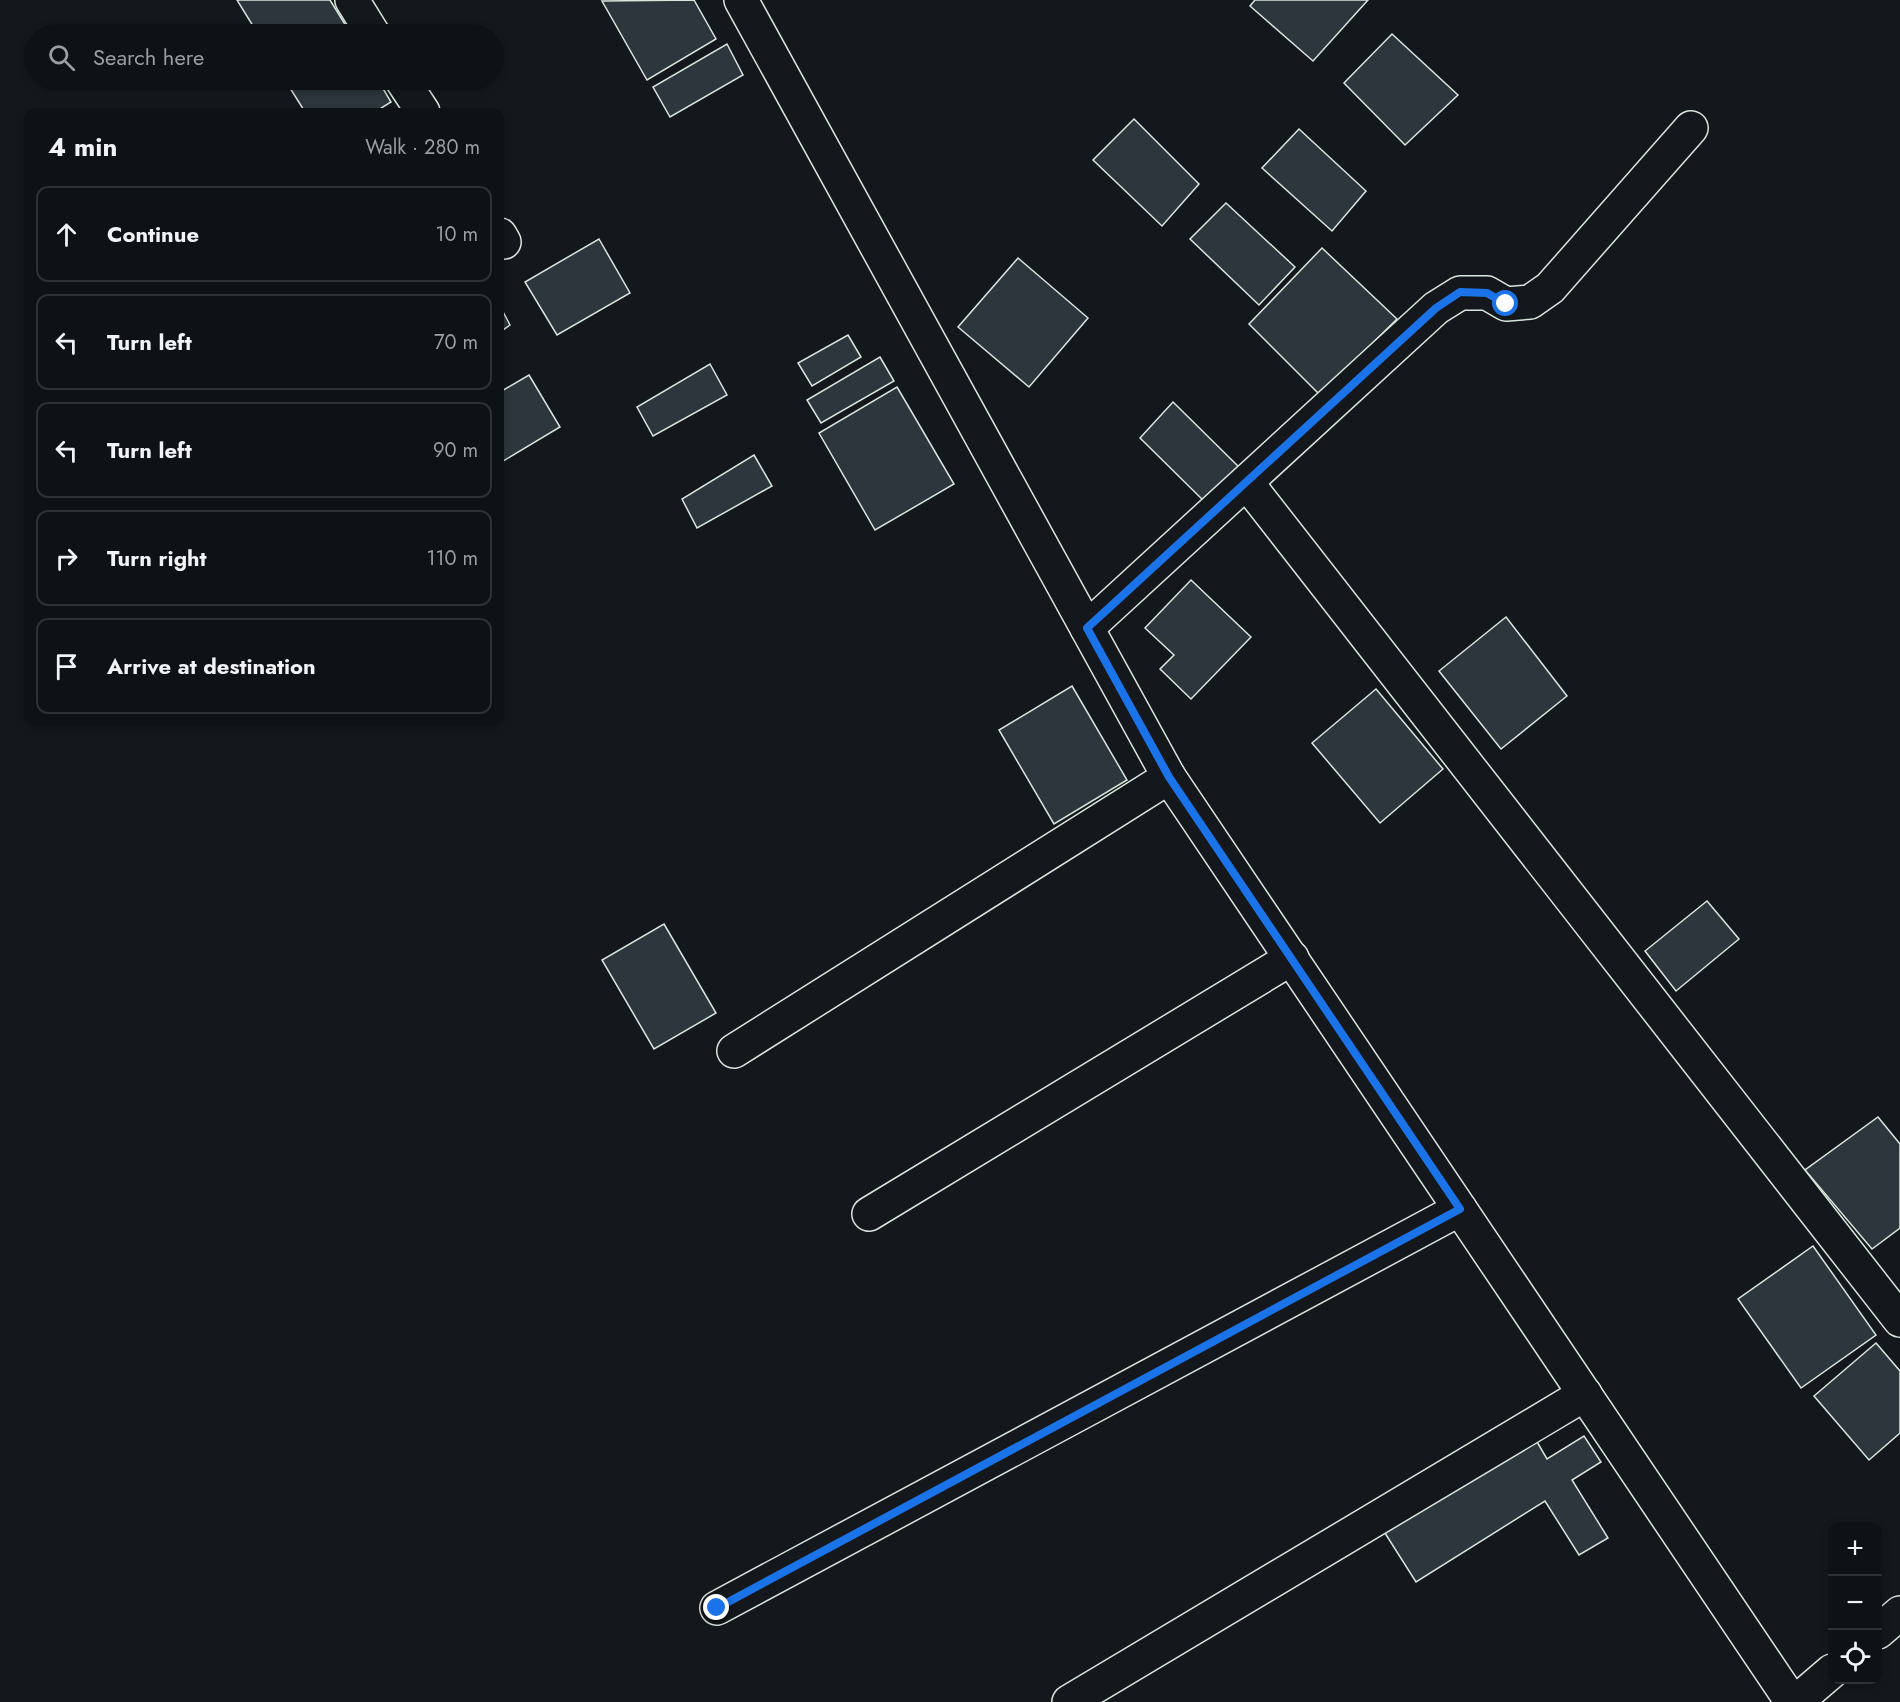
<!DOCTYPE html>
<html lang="en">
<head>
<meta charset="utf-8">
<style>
	:root { --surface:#0f1215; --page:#181b1e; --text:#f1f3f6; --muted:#9b9ea0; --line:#2f3234 }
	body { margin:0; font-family:Jost,sans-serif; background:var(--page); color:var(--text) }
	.controls { position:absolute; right:18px; bottom:18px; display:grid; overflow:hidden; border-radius:12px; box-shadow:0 3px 9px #0003 }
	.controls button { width:54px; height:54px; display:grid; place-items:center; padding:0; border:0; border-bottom:2px solid var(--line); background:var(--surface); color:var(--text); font:30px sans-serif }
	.stop { position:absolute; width:18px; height:18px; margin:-14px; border:4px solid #1a73e8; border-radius:50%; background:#fff }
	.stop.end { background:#1a73e8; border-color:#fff; box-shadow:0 2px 6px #0008 }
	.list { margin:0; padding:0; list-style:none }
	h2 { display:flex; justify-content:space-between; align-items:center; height:78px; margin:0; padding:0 24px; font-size:26px }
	h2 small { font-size:20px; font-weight:400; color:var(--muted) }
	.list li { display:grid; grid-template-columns:39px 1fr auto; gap:18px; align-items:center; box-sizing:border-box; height:96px; margin:0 12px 12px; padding:0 12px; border:2px solid var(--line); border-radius:12px }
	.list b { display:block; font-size:22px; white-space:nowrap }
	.list em { font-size:20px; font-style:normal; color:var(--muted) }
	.icon { flex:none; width:33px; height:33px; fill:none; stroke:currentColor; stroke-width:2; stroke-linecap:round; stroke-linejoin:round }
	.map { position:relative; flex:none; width:1900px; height:1702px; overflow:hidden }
	.search { position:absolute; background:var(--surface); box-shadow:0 3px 9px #0003; left:24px; top:24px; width:480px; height:66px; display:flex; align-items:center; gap:15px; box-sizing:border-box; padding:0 21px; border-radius:33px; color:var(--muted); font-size:22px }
	.panel { position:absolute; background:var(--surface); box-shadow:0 3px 9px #0003; left:24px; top:108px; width:480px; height:618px; border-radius:12px }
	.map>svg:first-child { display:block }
	.building { fill:#2c363c; stroke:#d8e6dc; stroke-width:1.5 }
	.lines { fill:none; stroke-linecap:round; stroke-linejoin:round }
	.minor-casing { stroke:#d8e6dc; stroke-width:36 }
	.minor { stroke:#14181c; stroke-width:33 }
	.route { stroke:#1a73e8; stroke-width:8 }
</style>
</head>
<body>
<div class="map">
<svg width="1900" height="1702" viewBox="0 0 1900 1702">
	<rect width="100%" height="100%" fill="#14181c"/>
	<g class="building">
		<polygon points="237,0 330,0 351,34 258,34"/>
		<polygon points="694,0 716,39 647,80 602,1"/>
		<polygon points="1255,0 1368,0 1313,61 1250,6"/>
		<polygon points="1392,34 1458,95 1405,145 1344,83"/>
		<polygon points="727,44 743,75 670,117 653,87"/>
		<polygon points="285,80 378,80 391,102 375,112 305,112"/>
		<polygon points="1134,119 1199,184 1162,226 1093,160"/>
		<polygon points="1299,129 1366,191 1332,231 1262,168"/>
		<polygon points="1226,203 1295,267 1259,305 1190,239"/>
		<polygon points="599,239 630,293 557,335 525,282"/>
		<polygon points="1322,248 1397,319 1320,395 1249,324"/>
		<polygon points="1018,258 1088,318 1029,387 958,327"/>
		<polygon points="500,306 510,325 500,332"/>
		<polygon points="848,335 861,357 812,386 798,363"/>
		<polygon points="880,357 894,381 821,423 807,400"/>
		<polygon points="710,364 727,395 653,436 637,407"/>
		<polygon points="529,375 560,427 500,463 500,392"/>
		<polygon points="897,387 954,484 875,530 819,433"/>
		<polygon points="1173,402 1244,472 1210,507 1140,438"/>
		<polygon points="754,455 772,486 697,528 682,499"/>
		<polygon points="1191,580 1251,637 1191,699 1160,669 1174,655 1145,628"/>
		<polygon points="1506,617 1567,696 1501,749 1439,671"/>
		<polygon points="1072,686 1127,780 1054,824 999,730"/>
		<polygon points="1376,689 1443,769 1380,823 1312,743"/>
		<polygon points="1707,901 1739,939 1676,991 1645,951"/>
		<polygon points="664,924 716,1013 654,1049 602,960"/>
		<polygon points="1878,1117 1900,1144 1900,1228 1872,1249 1805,1170"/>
		<polygon points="1813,1246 1876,1335 1801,1388 1738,1299"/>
		<polygon points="1876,1343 1900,1371 1900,1433 1869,1460 1814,1396"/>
		<polygon points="1533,1435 1547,1459 1584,1436 1601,1462 1572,1480 1608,1538 1579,1555 1545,1501 1416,1582 1383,1530"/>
	</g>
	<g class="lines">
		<g class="minor-casing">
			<g id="minor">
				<polyline points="352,0 373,34"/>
				<polyline points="741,0 1169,777 1792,1702"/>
				<polyline points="402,80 423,112"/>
				<polyline points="500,235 504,242"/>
				<polyline points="1247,483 1900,1320"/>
				<polyline points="1087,628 1436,308 1460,293 1487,293 1506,304 1530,302 1550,288 1691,128"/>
				<polyline points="734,1051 1169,777"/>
				<polyline points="869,1214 1292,958"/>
				<polyline points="717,1608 1460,1209"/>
				<polyline points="1878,1632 1900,1613"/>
				<polyline points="1069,1702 1585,1394"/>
				<polyline points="1796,1702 1832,1671"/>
			</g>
		</g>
		<use href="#minor" class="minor"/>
	</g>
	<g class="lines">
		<polyline class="route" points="717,1608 1460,1209 1169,777 1087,628 1436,308 1460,292 1487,293 1506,304"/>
	</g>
</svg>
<div class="controls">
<button>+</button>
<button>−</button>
<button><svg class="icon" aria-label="locate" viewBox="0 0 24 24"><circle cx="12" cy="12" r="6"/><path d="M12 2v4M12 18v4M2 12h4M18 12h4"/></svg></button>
</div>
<div class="stop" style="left:1506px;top:304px"></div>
<div class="stop end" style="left:717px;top:1608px"></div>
<div class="search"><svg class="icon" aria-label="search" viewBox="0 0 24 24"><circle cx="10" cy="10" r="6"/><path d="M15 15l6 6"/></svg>Search here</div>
<section class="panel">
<h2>4 min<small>Walk · 280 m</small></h2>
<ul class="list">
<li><svg class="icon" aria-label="ahead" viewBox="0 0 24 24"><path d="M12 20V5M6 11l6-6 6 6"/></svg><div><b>Continue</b></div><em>10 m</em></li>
<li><svg class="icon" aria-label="left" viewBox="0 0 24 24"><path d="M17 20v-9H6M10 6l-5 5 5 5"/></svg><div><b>Turn left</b></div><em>70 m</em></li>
<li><svg class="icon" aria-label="left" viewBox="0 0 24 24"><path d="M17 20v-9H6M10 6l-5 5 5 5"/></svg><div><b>Turn left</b></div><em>90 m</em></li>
<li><svg class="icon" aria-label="right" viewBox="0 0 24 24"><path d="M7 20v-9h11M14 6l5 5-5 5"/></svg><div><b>Turn right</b></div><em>110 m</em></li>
<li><svg class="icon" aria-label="arrive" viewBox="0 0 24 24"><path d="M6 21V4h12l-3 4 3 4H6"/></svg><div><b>Arrive at destination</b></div></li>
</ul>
</section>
</div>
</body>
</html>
